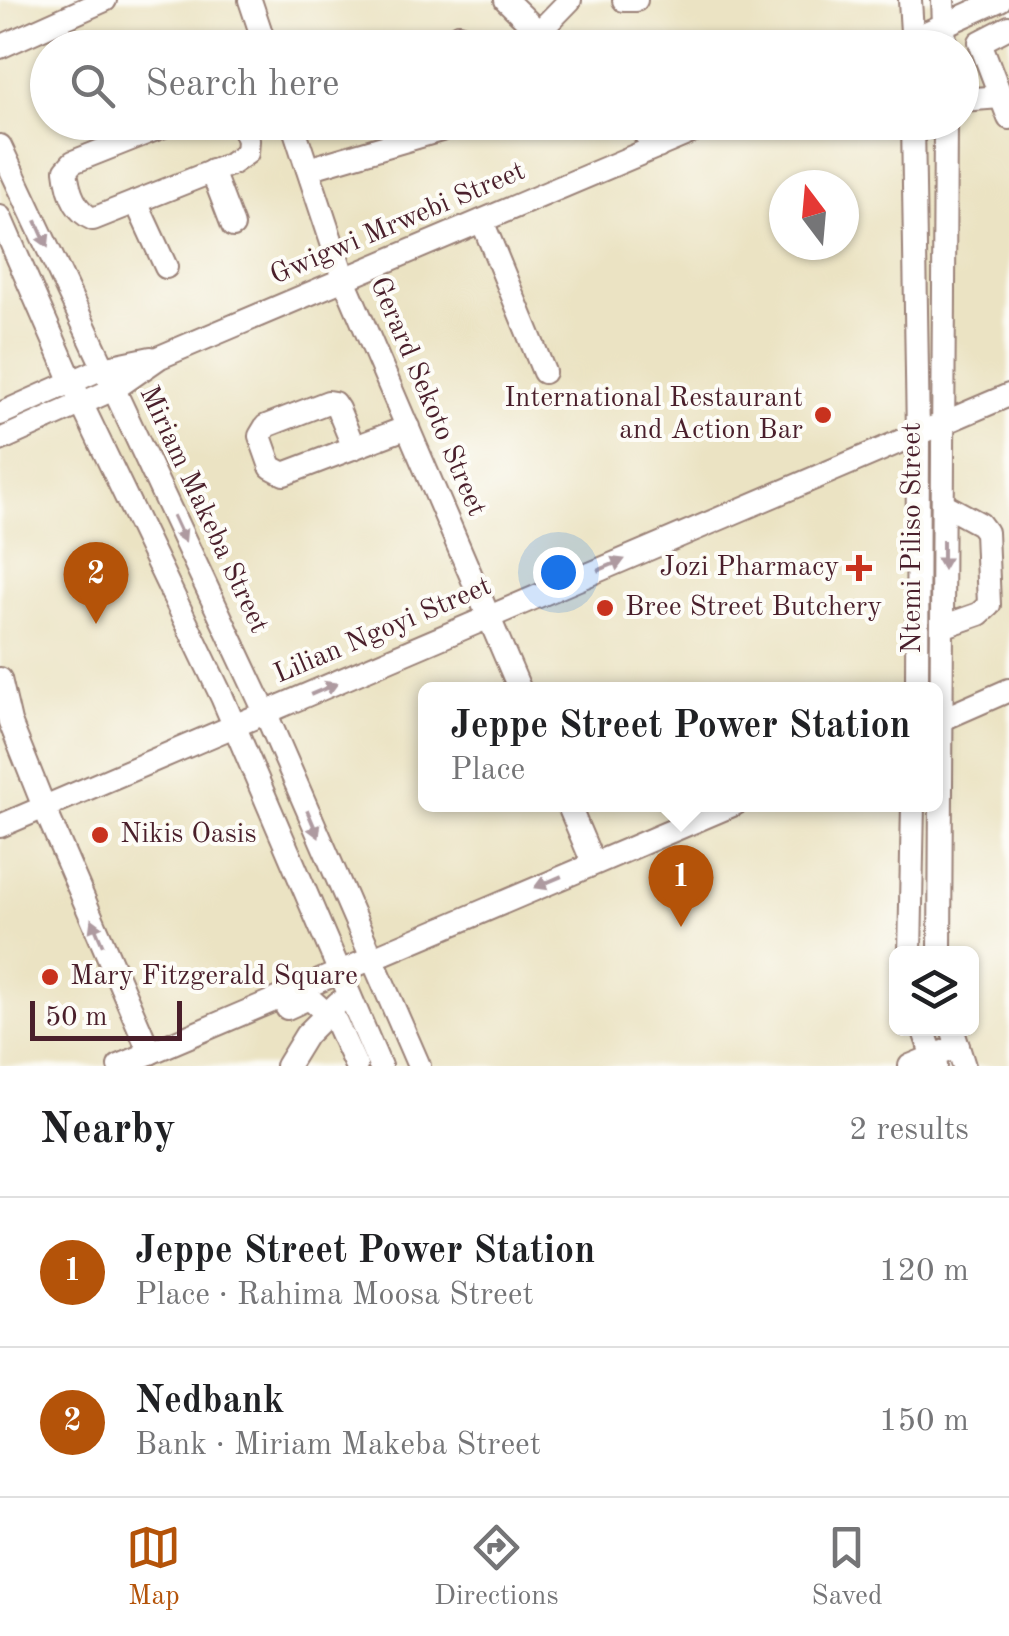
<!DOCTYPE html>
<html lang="en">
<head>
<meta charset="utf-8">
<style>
	:root { --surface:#fff; --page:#f2f2f2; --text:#202124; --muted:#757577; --line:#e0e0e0; --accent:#b45309 }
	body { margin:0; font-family:"Old Standard TT",serif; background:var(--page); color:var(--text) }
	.controls { position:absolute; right:30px; bottom:30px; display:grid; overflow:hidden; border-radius:15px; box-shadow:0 2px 8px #0004 }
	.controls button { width:90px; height:90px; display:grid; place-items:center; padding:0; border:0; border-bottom:2px solid var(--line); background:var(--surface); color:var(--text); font:50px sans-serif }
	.compass { position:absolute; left:769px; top:170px; width:90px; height:90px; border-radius:50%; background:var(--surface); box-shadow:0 2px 8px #0004; rotate:344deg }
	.scale { position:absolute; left:30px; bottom:25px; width:152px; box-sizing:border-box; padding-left:10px; border:5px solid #4a1f2b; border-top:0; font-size:28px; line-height:35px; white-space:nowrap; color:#4a1f2b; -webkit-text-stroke:8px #fdfcf7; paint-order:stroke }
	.you { position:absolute; left:558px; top:572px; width:35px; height:35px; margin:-25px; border:8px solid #fff; border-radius:50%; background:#1a73e8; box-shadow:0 0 0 15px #1a73e833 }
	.badge { display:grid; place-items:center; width:65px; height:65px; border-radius:50%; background:var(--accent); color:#fff; font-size:32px; font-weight:700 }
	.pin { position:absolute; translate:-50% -82px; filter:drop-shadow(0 2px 5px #0008) }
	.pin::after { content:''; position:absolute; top:52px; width:35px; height:30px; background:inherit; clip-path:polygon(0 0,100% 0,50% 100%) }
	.popup { position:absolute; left:418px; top:682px; width:525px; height:130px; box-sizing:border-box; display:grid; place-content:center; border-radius:15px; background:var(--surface); filter:drop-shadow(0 2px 8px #0005); font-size:32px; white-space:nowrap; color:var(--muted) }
	.popup b { font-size:38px; color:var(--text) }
	.popup::after { content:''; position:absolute; left:50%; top:100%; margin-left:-20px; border:20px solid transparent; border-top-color:var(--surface) }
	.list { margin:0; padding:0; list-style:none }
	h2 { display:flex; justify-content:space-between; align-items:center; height:130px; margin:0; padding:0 40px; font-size:42px }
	h2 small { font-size:32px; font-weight:400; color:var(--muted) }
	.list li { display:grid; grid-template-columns:65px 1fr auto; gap:30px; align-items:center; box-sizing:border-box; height:150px; padding:0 40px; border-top:2px solid var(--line) }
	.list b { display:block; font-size:38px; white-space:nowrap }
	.list p { margin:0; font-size:32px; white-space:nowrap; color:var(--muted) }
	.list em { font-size:32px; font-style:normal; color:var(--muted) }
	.icon { flex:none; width:55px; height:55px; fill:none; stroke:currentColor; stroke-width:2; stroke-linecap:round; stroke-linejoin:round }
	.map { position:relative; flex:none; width:1009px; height:1066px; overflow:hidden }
	.search { position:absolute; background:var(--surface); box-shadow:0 2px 8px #0004; left:30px; right:30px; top:30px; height:110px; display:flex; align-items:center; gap:25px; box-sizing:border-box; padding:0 35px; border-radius:55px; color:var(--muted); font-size:38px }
	.sheet { height:430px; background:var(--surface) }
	nav { display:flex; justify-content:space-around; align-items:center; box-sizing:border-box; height:140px; border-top:2px solid var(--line); background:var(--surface); font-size:28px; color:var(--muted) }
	nav a { display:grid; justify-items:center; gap:5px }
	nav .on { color:var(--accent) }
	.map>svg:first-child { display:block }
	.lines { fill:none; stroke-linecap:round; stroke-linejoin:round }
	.minor-casing { stroke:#9a8177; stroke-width:26 }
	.minor { stroke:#fff; stroke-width:22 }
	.oneway { fill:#ae9aa0 }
	.poi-dot { fill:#c8321e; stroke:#fdfcf7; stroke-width:4 }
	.labels { text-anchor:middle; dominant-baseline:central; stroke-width:8; stroke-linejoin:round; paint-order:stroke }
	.street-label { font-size:28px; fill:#4a1f2b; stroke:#fdfcf7 }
	.poi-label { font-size:28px; fill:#4a1f2b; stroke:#fdfcf7; text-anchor:start }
</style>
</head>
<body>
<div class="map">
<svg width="1009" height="1066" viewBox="0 0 1009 1066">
	<rect width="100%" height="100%" fill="#fdfcf7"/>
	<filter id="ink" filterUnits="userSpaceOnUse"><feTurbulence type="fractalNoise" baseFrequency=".01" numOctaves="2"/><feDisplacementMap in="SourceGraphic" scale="20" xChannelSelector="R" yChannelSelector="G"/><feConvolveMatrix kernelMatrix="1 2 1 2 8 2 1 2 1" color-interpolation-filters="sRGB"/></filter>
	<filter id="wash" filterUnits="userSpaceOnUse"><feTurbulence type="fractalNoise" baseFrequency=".0048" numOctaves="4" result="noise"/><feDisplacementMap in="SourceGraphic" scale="40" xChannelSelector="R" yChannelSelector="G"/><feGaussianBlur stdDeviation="2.25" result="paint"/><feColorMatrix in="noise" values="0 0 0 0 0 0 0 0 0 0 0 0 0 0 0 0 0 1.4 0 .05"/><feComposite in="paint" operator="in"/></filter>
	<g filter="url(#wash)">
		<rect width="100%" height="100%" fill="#ebe3c3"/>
	</g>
	<g filter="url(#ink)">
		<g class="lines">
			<g class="minor-casing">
				<g id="minor">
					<polyline points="250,0 266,48"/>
					<polyline points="506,0 555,48"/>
					<polyline points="624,0 636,0"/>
					<polyline points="910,0 913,48"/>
					<polyline points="943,0 945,48"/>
					<polyline points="1009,27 980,42 1009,118"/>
					<polyline points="539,32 570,0"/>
					<polyline points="0,47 105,0"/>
					<polyline points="447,48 459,35"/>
					<polyline points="892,48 1000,0"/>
					<polyline points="962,100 1000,97"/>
					<path d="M174,122L73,162L66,170C68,189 74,211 93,219L231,164L247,153L248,140L241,122"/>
					<polyline points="292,122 344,279 520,690"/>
					<polyline points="633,122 658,147"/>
					<polyline points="913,122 918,436 917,690"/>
					<polyline points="0,146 266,714 419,1066"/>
					<polyline points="308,169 441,130 448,122"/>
					<polyline points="212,171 233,226"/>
					<polyline points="136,202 166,267"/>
					<polyline points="0,217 82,405 222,697 380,1066"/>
					<polyline points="482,221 544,372"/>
					<polyline points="0,414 103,368 151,358"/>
					<polyline points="0,440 114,389 160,357 715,122"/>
					<polyline points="354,448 338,409 334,403 328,402 266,426 260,436 271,467 284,474 408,427"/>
					<polyline points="942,627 979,614 989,605 986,532 980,524 943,504"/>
					<polyline points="0,679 10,722 44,807 150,1053"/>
					<polyline points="936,722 1009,690"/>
					<polyline points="568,804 593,863"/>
					<polyline points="0,826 1009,395"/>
					<polyline points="910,954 913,804"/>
					<polyline points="940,954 945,122"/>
					<polyline points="287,1008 309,998 336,1022 356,1066"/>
					<polyline points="923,1028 936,1066"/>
					<polyline points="952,1028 964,1066"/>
					<polyline points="119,1066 735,804"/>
					<polyline points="287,1066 306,1035 338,1003"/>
					<polyline points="910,1066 958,1046"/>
				</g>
			</g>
			<use href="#minor" class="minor"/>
		</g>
		<defs><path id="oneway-solid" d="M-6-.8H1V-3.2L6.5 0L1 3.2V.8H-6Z" transform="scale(2.5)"/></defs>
		<g class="oneway">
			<use href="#oneway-solid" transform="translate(42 234) rotate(66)"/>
			<use href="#oneway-solid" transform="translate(179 529) rotate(65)"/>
			<use href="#oneway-solid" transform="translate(943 555) rotate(90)"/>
			<use href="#oneway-solid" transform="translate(611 565) rotate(-23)"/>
			<use href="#oneway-solid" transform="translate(324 689) rotate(-23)"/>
			<use href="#oneway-solid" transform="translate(313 824) rotate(67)"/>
			<use href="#oneway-solid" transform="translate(548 882) rotate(157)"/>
			<use href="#oneway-solid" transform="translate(97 932) rotate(-113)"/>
		</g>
	</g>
	<g class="poi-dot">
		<circle cx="823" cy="415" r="10"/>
		<path d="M854 553h10v10h10v10h-10v10h-10v-10h-10v-10h10z"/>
		<circle cx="605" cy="608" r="10"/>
		<circle cx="100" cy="835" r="10"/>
		<circle cx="50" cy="977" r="10"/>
	</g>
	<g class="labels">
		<g class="street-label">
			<text transform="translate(398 224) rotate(-23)">Gwigwi Mrwebi Street</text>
			<text transform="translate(427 397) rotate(67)">Gerard Sekoto Street</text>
			<text transform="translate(203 510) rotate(65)">Miriam Makeba Street</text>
			<text transform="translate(913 538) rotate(-90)">Ntemi Piliso Street</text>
			<text transform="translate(383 631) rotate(-23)">Lilian Ngoyi Street</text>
		</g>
		<g class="poi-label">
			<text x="803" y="399" text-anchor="end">International Restaurant<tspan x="803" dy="32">and Action Bar</tspan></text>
			<text x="839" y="568" text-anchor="end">Jozi Pharmacy</text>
			<text x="625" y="608">Bree Street Butchery</text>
			<text x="120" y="835">Nikis Oasis</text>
			<text x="70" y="977">Mary Fitzgerald Square</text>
		</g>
	</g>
</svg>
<div class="controls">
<button><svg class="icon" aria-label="layers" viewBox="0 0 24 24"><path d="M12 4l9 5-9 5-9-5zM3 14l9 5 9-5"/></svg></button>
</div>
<svg class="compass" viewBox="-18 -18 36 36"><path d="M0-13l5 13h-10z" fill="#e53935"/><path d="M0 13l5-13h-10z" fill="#757577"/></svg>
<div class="scale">50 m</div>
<div class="you"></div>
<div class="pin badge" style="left:681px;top:927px">1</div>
<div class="popup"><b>Jeppe Street Power Station</b>Place</div>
<div class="pin badge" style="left:96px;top:624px">2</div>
<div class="search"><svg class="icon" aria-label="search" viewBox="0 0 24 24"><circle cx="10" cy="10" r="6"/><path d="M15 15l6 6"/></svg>Search here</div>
</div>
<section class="sheet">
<h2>Nearby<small>2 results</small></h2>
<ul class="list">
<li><span class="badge">1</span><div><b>Jeppe Street Power Station</b><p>Place · Rahima Moosa Street</p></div><em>120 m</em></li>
<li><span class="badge">2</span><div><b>Nedbank</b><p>Bank · Miriam Makeba Street</p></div><em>150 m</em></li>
</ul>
</section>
<nav>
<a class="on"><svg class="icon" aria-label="map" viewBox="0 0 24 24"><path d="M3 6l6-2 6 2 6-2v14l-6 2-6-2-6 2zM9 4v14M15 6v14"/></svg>Map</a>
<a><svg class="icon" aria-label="directions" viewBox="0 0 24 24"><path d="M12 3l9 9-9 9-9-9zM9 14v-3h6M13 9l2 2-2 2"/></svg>Directions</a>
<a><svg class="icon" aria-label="saved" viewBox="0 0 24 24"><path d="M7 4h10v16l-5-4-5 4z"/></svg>Saved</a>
</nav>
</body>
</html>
